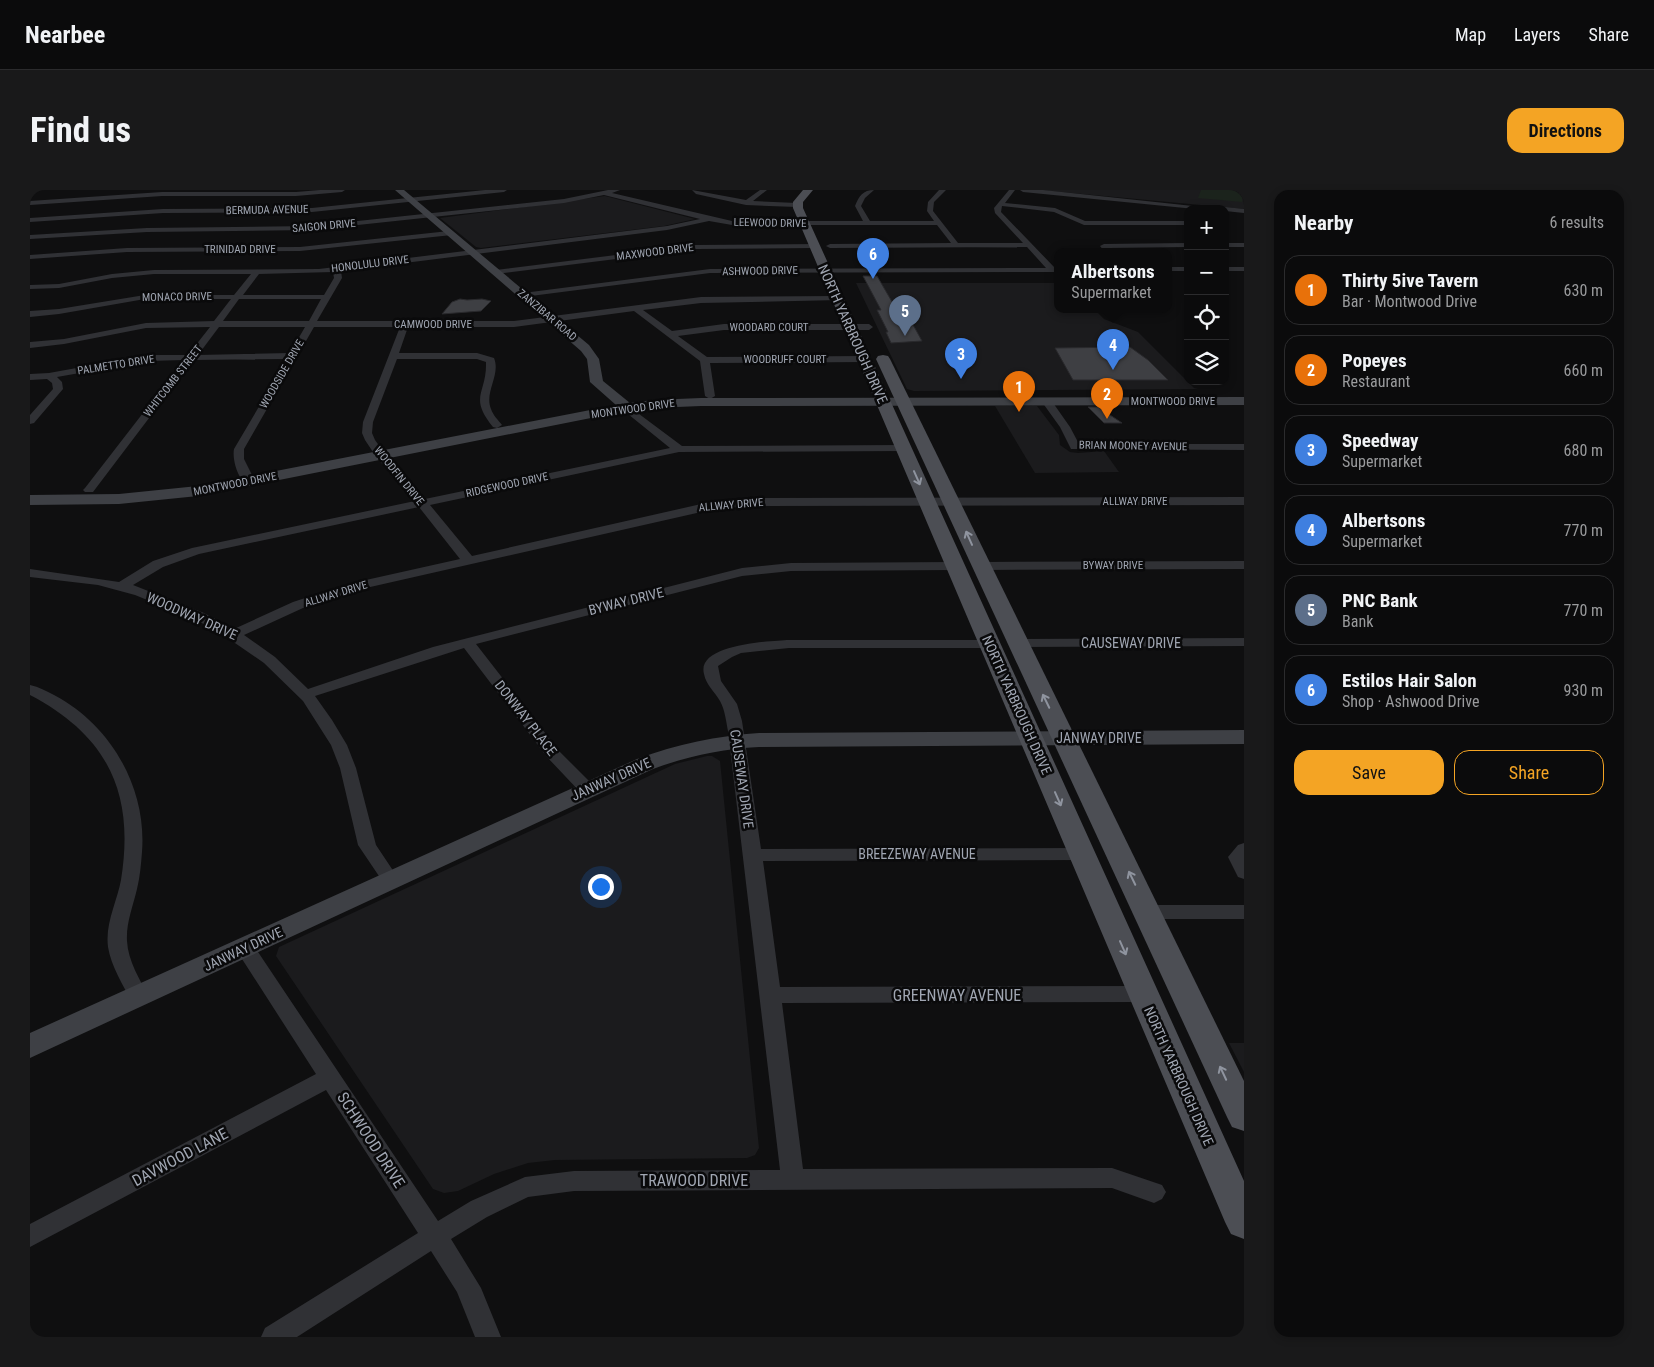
<!DOCTYPE html>
<html lang="en">
<head>
<meta charset="utf-8">
<style>
	:root { --surface:#0b0b0c; --page:#19191a; --text:#f1f3f6; --muted:#9a9b9d; --line:#2b2b2d; --accent:#f4a424 }
	body { margin:0; font-family:"Roboto Condensed",sans-serif; background:var(--page); color:var(--text) }
	.controls { position:absolute; right:15px; top:15px; display:grid; overflow:hidden; border-radius:10px; box-shadow:0 2px 8px #0003 }
	.controls button { width:45px; height:45px; display:grid; place-items:center; padding:0; border:0; border-bottom:1px solid var(--line); background:var(--surface); color:var(--text); font:25px sans-serif }
	.you { position:absolute; left:570px; top:696px; width:18px; height:18px; margin:-12px; border:4px solid #fff; border-radius:50%; background:#1a73e8; box-shadow:0 0 0 8px #1a73e833 }
	.badge { display:grid; place-items:center; width:32px; height:32px; border-radius:50%; background:var(--accent); color:#fff; font-size:16px; font-weight:700 }
	.pin { position:absolute; translate:-50% -41px; filter:drop-shadow(0 1px 2px #0008) }
	.pin::after { content:''; position:absolute; top:26px; width:18px; height:15px; background:inherit; clip-path:polygon(0 0,100% 0,50% 100%) }
	.popup { position:absolute; left:1024px; top:58px; width:118px; height:65px; box-sizing:border-box; display:grid; place-content:center; border-radius:10px; background:var(--surface); filter:drop-shadow(0 1px 4px #0005); font-size:16px; white-space:nowrap; color:var(--muted) }
	.popup b { font-size:19px; color:var(--text) }
	.popup::after { content:''; position:absolute; left:50%; top:100%; margin-left:-10px; border:10px solid transparent; border-top-color:var(--surface) }
	.list { margin:0; padding:0; list-style:none }
	h2 { display:flex; justify-content:space-between; align-items:center; height:65px; margin:0; padding:0 20px; font-size:21px }
	h2 small { font-size:16px; font-weight:400; color:var(--muted) }
	.list li { display:grid; grid-template-columns:32px 1fr auto; gap:15px; align-items:center; box-sizing:border-box; height:70px; margin:0 10px 10px; padding:0 10px; border:1px solid var(--line); border-radius:15px }
	.list b { display:block; font-size:19px; white-space:nowrap }
	.list p { margin:0; font-size:16px; white-space:nowrap; color:var(--muted) }
	.list em { font-size:16px; font-style:normal; color:var(--muted) }
	.actions { display:flex; gap:10px; padding:15px 20px }
	.actions a { flex:1; padding:11px 0; border:1px solid var(--accent); border-radius:15px; text-align:center; font-size:18px; color:var(--accent) }
	.actions .main { background:var(--accent); color:#111 }
	.icon { flex:none; width:28px; height:28px; fill:none; stroke:currentColor; stroke-width:2; stroke-linecap:round; stroke-linejoin:round }
	.map { position:relative; flex:none; width:1214px; height:1147px; overflow:hidden; border-radius:15px }
	header { display:flex; align-items:center; gap:30px; box-sizing:border-box; height:70px; padding:0 25px; background:var(--surface); border-bottom:1px solid var(--line) }
	header strong { font-size:24px }
	nav { display:flex; gap:28px; margin-inline-start:auto; font-size:18px }
	.intro { display:flex; align-items:center; justify-content:space-between; box-sizing:border-box; height:120px; padding:0 30px }
	h1 { margin:0; font-size:35px }
	.button { padding:12px 22px; border-radius:15px; background:var(--accent); color:#111; font-size:18px; font-weight:700 }
	main { display:flex; gap:30px; padding:0 30px }
	aside { flex:1; background:var(--surface); border-radius:15px; box-shadow:0 2px 8px #0003 }
	.map>svg:first-child { display:block }
	.built { fill:#1b1b1d }
	.green { fill:#1b231c }
	.building { fill:#3e3f43; stroke:#29292c }
	.lines { fill:none; stroke-linecap:round; stroke-linejoin:round }
	.street { fill:#303135; fill-rule:evenodd }
	.secondary { fill:#3e4045; fill-rule:evenodd }
	.primary { fill:#4c4e54; fill-rule:evenodd }
	.oneway { stroke:#8f949f }
	.labels { text-anchor:middle; dominant-baseline:central; stroke-width:5; stroke-linejoin:round; paint-order:stroke }
	.far-street-label { font-size:11px; fill:#a0a6b2; stroke:#0a0a0b }
	.street-label { font-size:14px; fill:#a0a6b2; stroke:#0a0a0b }
	.near-street-label { font-size:16px; fill:#a0a6b2; stroke:#0a0a0b }
</style>
</head>
<body>
<header>
<strong>Nearbee</strong>
<nav><a>Map</a><a>Layers</a><a>Share</a></nav>
</header>
<div class="intro"><h1>Find us</h1><a class="button">Directions</a></div>
<main>
<div class="map">
<svg width="1214" height="1147" viewBox="0 0 1214 1147">
	<rect width="100%" height="100%" fill="#0f0f10"/>
	<g class="built">
		<polygon points="1009,0 1214,0 1214,19"/>
		<polygon points="575,6 665,29 634,36 451,58 446,57 410,28"/>
		<polygon points="826,93 1028,93 1028,119 1064,119 1074,129 1108,142 1164,198 1168,199 884,201 877,199"/>
		<polygon points="965,216 1007,216 1029,245 1030,255 1040,262 1048,263 1074,261 1089,282 1005,283"/>
		<polygon points="677,566 682,566 690,571 729,958 725,965 717,968 525,970 498,973 464,984 428,1001 414,1003 403,999 246,766 249,757 645,574"/>
		<polygon points="1199,853 1214,853 1214,882"/>
	</g>
	<polygon class="green" points="1171,0 1214,0 1212,12 1168,8"/>
	<g class="building">
		<polygon points="833,86 847,86 868,122 876,122 892,151 861,153 856,142 858,142 847,120 851,120"/>
		<polygon points="430,109 437,110 452,109 461,111 451,121 412,124 422,112"/>
		<polygon points="1100,157 1118,170 1138,190 1043,190 1025,158"/>
		<polygon points="1058,217 1068,217 1092,233 1074,233"/>
	</g>
	<g class="lines">
		<g class="street">
			<polygon points="290,0 315,0 312,2 266,6 132,6 0,15 0,11 132,2 266,2"/>
			<polygon points="455,0 477,0 474,2 282,22 133,23 0,32 0,28 133,19 282,18"/>
			<path d="M578,0H590L582,3L702,31H833L825,16C829,6 833,0 844,0L835,8L831,16L840,31H904L897,21L898,12L909,0H916L904,12L903,21L928,53H993L965,23L964,18L979,0H985L975,13L1025,18L1055,31H1158V35H1054L1024,22L972,16L971,22L1025,78H1028V82L680,83L493,107L489,105L493,103L680,79L1016,78L997,57L800,58L796,56L800,54L921,53L907,35H702L679,31L637,40L311,81L312,88L287,131H484L671,107L807,106H810V110L671,113L613,120L642,141L694,134H839L843,137L839,140H694L648,146L677,167L835,166L840,169L835,172L680,173L685,206L680,209L675,206L670,171L604,121L484,137H378L369,163H447L464,168C471,185 454,202 461,219C463,225 468,230 472,235L467,238L463,237C438,206 457,204 456,172L447,169H367L343,232L342,243L345,250L355,264L395,309L640,258L593,220V216L597,215L652,256L874,255L879,258L874,261L649,262L400,315L442,366L680,312L717,308L1214,307V315L717,316L680,320L327,400L273,418L214,445L245,467L278,499L403,457L712,378L761,373L925,372L931,376L925,380L761,381L712,386L446,454L529,561L564,596L566,600L564,604L558,605L552,604L517,567L434,458L285,506L302,530L317,555L326,578L346,655L370,691L367,695L361,697L355,695L328,655L310,578L301,555L273,511L234,473L189,442L164,429L105,405L68,395L0,387V379L89,392L123,371L162,358L385,311L347,268L335,250L332,243L333,232L370,137H284L214,259V269L225,291L223,293L219,294C208,292 202,269 204,259L257,169L163,170L63,302H55L53,300L55,298L154,170L118,171L27,187L32,192L33,199L4,233L0,234V225L23,199L22,193L17,189L0,190V184L19,183L118,165H158L180,137L116,138L34,154L0,158V152L34,149L116,133L184,131L201,109H115L29,124L0,127V121L29,119L115,105H204L221,84H124L82,88L29,98L0,99V95L29,94L82,84L124,80L289,79L637,36L670,29L574,5L534,13L281,40L117,42L0,49V45L117,38L281,36L534,9ZM303,82L304,88L294,105H213L229,84ZM209,109H291L279,131H193ZM189,137H275L260,163L168,165ZM389,317L430,369L318,394L263,412L204,439L174,423L103,395L133,377L169,364Z"/>
			<polygon points="662,0 716,10 730,0 737,0 723,11 767,13 770,15 767,17 716,15 666,4"/>
			<polygon points="990,0 1013,0 1191,19 1165,19 993,2"/>
			<polygon points="1195,17 1214,19 1214,23 1195,21 1195,19 1192,19"/>
			<polygon points="419,41 423,43 422,45 270,61 97,62 0,69 0,65 97,58 270,57"/>
			<polygon points="1158,53 1158,57 1080,58 1082,61 1074,61 1070,56 1074,54"/>
			<rect x="1195" y="53" width="19" height="4"/>
			<polygon points="787,54 787,58 784,58 666,59 466,84 462,82 466,80 666,55"/>
			<rect x="1138" y="77" width="20" height="4"/>
			<rect x="1195" y="77" width="19" height="4"/>
			<polygon points="1017,209 1021,210 1040,237 1049,254 1214,254 1214,260 1041,259 1030,237 1012,212"/>
			<polygon points="1214,371 1214,379 953,380 947,376 953,372"/>
			<polygon points="1214,448 1214,456 988,457 983,456 981,453 983,450 988,449"/>
			<path d="M759,450H960L965,451L967,454L965,457L960,458H759L711,463L702,467L688,476L691,491L707,514L712,531L731,659L1052,658L1058,660L1061,664L1058,668L1052,670L733,671L750,797L1113,796L1120,799L1123,804L1120,809L1113,812L752,813L773,979L1082,978L1132,995L1136,1002L1132,1009L1124,1013L1082,998L544,1001L498,1007L457,1027L421,1049L451,1098L471,1147H445L427,1102L401,1061L267,1147H231L235,1138L388,1043L296,900L0,1057V1034L286,884L205,758L208,753L215,751L222,753L408,1031L441,1011L495,987L544,981L750,980L698,541C696,531 695,520 690,511C685,502 676,495 674,484C666,454 741,451 759,450Z"/>
			<path d="M0,495C9,497 16,501 24,505C81,535 117,598 112,662C111,674 110,687 107,699C103,716 96,733 97,751C98,771 110,790 119,807L116,812L109,815L102,812C93,795 81,776 78,757C75,733 87,712 91,690C105,603 78,546 0,505Z"/>
			<polygon points="1214,653 1214,689 1208,687 1198,667 1208,655"/>
			<polygon points="1118,715 1214,715 1214,729 1118,729 1111,727 1109,722 1111,717"/>
		</g>
		<g class="secondary">
			<polygon points="365,0 374,0 559,155 569,169 573,191 600,213 623,210 671,208 1214,207 1214,215 671,216 623,218 571,226 168,306 89,314 0,315 0,305 89,304 168,296 586,215 560,192 557,169 551,161"/>
			<path d="M1214,540V554L729,557C692,559 658,566 623,579L0,868V843L607,569C647,554 687,546 729,543Z"/>
		</g>
		<g class="primary">
			<polygon points="773,0 783,0 773,12 773,18 1214,991 1214,1049 1201,1044 1195,1032 763,18 763,12"/>
			<polygon points="853,165 858,166 860,169 1214,891 1214,941 1202,937 1197,927 846,169 848,166"/>
		</g>
	</g>
	<defs><path id="oneway-shaft" d="M-6 0H5M1.5-3L5.5 0L1.5 3" fill="none" stroke-width="1.6" stroke-linecap="round" stroke-linejoin="round" transform="scale(1.25)"/></defs>
	<g class="oneway">
		<use href="#oneway-shaft" transform="translate(887 288) rotate(66)"/>
		<use href="#oneway-shaft" transform="translate(939 348) rotate(-114)"/>
		<use href="#oneway-shaft" transform="translate(1016 511) rotate(-116)"/>
		<use href="#oneway-shaft" transform="translate(1028 609) rotate(66)"/>
		<use href="#oneway-shaft" transform="translate(1102 688) rotate(-116)"/>
		<use href="#oneway-shaft" transform="translate(1093 758) rotate(66)"/>
		<use href="#oneway-shaft" transform="translate(1193 883) rotate(-115)"/>
	</g>
	<g class="labels">
		<g class="far-street-label">
			<text transform="translate(237 20) rotate(-1)">BERMUDA AVENUE</text>
			<text transform="translate(740 33) rotate(1)">LEEWOOD DRIVE</text>
			<text transform="translate(294 36) rotate(-5)">SAIGON DRIVE</text>
			<text x="210" y="59">TRINIDAD DRIVE</text>
			<text transform="translate(625 62) rotate(-7)">MAXWOOD DRIVE</text>
			<text transform="translate(340 74) rotate(-7)">HONOLULU DRIVE</text>
			<text transform="translate(730 81) rotate(-1)">ASHWOOD DRIVE</text>
			<text transform="translate(147 107) rotate(-1)">MONACO DRIVE</text>
			<text transform="translate(517 125) rotate(40)">ZANZIBAR ROAD</text>
			<text x="403" y="134">CAMWOOD DRIVE</text>
			<text x="739" y="137">WOODARD COURT</text>
			<text x="755" y="169">WOODRUFF COURT</text>
			<text transform="translate(86 175) rotate(-9)">PALMETTO DRIVE</text>
			<text transform="translate(252 184) rotate(-60)">WOODSIDE DRIVE</text>
			<text transform="translate(143 191) rotate(-52)">WHITCOMB STREET</text>
			<text x="1143" y="211">MONTWOOD DRIVE</text>
			<text transform="translate(603 219) rotate(-8)">MONTWOOD DRIVE</text>
			<text transform="translate(1103 256) rotate(1)">BRIAN MOONEY AVENUE</text>
			<text transform="translate(369 286) rotate(51)">WOODFIN DRIVE</text>
			<text transform="translate(205 294) rotate(-11)">MONTWOOD DRIVE</text>
			<text transform="translate(477 295) rotate(-12)">RIDGEWOOD DRIVE</text>
			<text x="1105" y="311">ALLWAY DRIVE</text>
			<text transform="translate(701 315) rotate(-5)">ALLWAY DRIVE</text>
			<text x="1083" y="375">BYWAY DRIVE</text>
			<text transform="translate(306 404) rotate(-17)">ALLWAY DRIVE</text>
		</g>
		<g class="street-label">
			<text transform="translate(823 144) rotate(66)">NORTH YARBROUGH DRIVE</text>
			<text transform="translate(596 411) rotate(-14)">BYWAY DRIVE</text>
			<text transform="translate(162 426) rotate(24)">WOODWAY DRIVE</text>
			<text x="1101" y="453">CAUSEWAY DRIVE</text>
			<text transform="translate(987 515) rotate(66)">NORTH YARBROUGH DRIVE</text>
			<text transform="translate(496 528) rotate(52)">DONWAY PLACE</text>
			<text x="1069" y="548">JANWAY DRIVE</text>
			<text transform="translate(581 589) rotate(-24)">JANWAY DRIVE</text>
			<text transform="translate(712 589) rotate(82)">CAUSEWAY DRIVE</text>
			<text x="887" y="664">BREEZEWAY AVENUE</text>
			<text transform="translate(213 759) rotate(-25)">JANWAY DRIVE</text>
			<text transform="translate(1149 886) rotate(66)">NORTH YARBROUGH DRIVE</text>
		</g>
		<g class="near-street-label">
			<text x="927" y="805">GREENWAY AVENUE</text>
			<text transform="translate(341 950) rotate(57)">SCHWOOD DRIVE</text>
			<text transform="translate(150 967) rotate(-28)">DAVWOOD LANE</text>
			<text x="664" y="990">TRAWOOD DRIVE</text>
		</g>
	</g>
</svg>
<div class="controls">
<button>+</button>
<button>−</button>
<button><svg class="icon" aria-label="locate" viewBox="0 0 24 24"><circle cx="12" cy="12" r="6"/><path d="M12 2v4M12 18v4M2 12h4M18 12h4"/></svg></button>
<button><svg class="icon" aria-label="layers" viewBox="0 0 24 24"><path d="M12 4l9 5-9 5-9-5zM3 14l9 5 9-5"/></svg></button>
</div>
<div class="you"></div>
<div class="pin badge" style="left:989px;top:222px;background:#e8710a">1</div>
<div class="pin badge" style="left:1077px;top:229px;background:#e8710a">2</div>
<div class="pin badge" style="left:931px;top:189px;background:#3f7fe0">3</div>
<div class="pin badge" style="left:1083px;top:180px;background:#3f7fe0">4</div>
<div class="popup"><b>Albertsons</b>Supermarket</div>
<div class="pin badge" style="left:875px;top:146px;background:#5c6f8a">5</div>
<div class="pin badge" style="left:843px;top:89px;background:#3f7fe0">6</div>
</div>
<aside>
<h2>Nearby<small>6 results</small></h2>
<ul class="list">
<li><span class="badge" style="background:#e8710a">1</span><div><b>Thirty 5ive Tavern</b><p>Bar · Montwood Drive</p></div><em>630 m</em></li>
<li><span class="badge" style="background:#e8710a">2</span><div><b>Popeyes</b><p>Restaurant</p></div><em>660 m</em></li>
<li><span class="badge" style="background:#3f7fe0">3</span><div><b>Speedway</b><p>Supermarket</p></div><em>680 m</em></li>
<li><span class="badge" style="background:#3f7fe0">4</span><div><b>Albertsons</b><p>Supermarket</p></div><em>770 m</em></li>
<li><span class="badge" style="background:#5c6f8a">5</span><div><b>PNC Bank</b><p>Bank</p></div><em>770 m</em></li>
<li><span class="badge" style="background:#3f7fe0">6</span><div><b>Estilos Hair Salon</b><p>Shop · Ashwood Drive</p></div><em>930 m</em></li>
</ul>
<div class="actions"><a class="main">Save</a><a>Share</a></div>
</aside>
</main>
</body>
</html>
